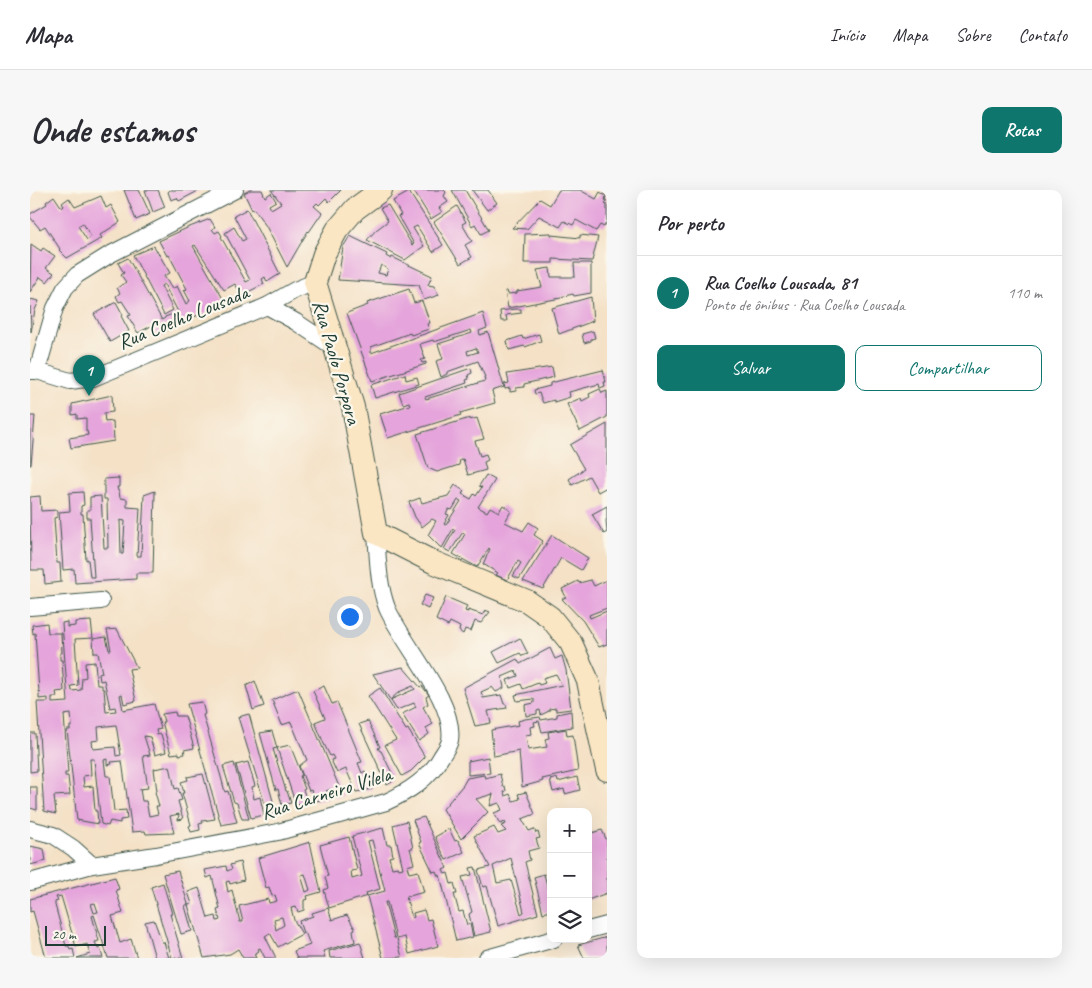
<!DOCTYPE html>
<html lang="pt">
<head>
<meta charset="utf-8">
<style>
	:root { --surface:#fff; --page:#f7f7f7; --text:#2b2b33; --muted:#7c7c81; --line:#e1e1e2; --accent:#0f766e }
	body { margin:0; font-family:Caveat,sans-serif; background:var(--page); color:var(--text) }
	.controls { position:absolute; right:15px; bottom:15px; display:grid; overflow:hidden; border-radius:10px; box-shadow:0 5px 20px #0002 }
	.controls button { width:45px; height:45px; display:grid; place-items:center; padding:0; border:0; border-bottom:1px solid var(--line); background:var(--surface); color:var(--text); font:25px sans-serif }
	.scale { position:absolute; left:15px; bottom:12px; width:61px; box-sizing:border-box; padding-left:5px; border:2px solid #1f3d34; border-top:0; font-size:14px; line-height:18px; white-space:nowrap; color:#1f3d34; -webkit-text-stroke:4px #fbf7ec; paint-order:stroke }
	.you { position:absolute; left:319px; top:426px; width:18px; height:18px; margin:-12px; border:4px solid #fff; border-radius:50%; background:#1a73e8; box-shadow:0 0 0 8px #1a73e833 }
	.badge { display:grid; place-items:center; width:32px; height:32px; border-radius:50%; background:var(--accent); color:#fff; font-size:16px; font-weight:700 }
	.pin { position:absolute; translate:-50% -41px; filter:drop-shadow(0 1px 2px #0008) }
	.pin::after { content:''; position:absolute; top:26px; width:18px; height:15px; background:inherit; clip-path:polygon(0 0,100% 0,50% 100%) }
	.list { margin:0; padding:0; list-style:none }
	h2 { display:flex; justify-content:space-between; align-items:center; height:65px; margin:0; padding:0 20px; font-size:21px }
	h2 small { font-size:16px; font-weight:400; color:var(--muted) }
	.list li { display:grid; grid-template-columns:32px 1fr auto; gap:15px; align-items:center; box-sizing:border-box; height:75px; padding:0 20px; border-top:1px solid var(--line) }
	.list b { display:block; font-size:19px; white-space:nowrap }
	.list p { margin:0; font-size:16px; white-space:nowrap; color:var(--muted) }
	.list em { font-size:16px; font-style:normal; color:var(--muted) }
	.actions { display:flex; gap:10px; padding:15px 20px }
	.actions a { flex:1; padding:11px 0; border:1px solid var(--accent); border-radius:10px; text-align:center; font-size:18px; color:var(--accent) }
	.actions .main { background:var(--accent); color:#fff }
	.icon { flex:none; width:28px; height:28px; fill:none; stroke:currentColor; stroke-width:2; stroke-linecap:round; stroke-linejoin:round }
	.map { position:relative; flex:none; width:577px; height:768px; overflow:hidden; border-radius:10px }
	header { display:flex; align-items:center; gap:30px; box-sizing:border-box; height:70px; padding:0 25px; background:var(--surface); border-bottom:1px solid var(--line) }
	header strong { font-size:24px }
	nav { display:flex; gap:28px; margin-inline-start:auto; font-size:18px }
	.intro { display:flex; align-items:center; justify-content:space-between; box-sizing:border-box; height:120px; padding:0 30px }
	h1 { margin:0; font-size:35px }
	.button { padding:12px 22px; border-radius:10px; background:var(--accent); color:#fff; font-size:18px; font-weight:700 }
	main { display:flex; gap:30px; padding:0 30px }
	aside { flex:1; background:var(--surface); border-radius:10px; box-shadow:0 5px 20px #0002 }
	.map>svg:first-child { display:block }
	.building { fill:#e5a4db; fill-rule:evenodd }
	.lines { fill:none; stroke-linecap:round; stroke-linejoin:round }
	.street-casing { stroke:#3f564a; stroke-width:18 }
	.secondary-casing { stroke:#3f564a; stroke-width:24 }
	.street { stroke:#fff; stroke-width:16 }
	.secondary { stroke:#fbe6c4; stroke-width:22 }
	.labels { text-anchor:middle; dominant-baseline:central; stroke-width:4.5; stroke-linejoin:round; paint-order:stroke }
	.street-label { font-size:21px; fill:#1f3d34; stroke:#fbf7ec }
</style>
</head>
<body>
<header>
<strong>Mapa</strong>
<nav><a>Início</a><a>Mapa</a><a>Sobre</a><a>Contato</a></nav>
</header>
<div class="intro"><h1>Onde estamos</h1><a class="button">Rotas</a></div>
<main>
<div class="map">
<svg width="577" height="768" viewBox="0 0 577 768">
	<rect width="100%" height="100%" fill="#fbf7ec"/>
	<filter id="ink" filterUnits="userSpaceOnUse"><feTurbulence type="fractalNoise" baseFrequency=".02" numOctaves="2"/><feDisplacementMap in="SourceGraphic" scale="10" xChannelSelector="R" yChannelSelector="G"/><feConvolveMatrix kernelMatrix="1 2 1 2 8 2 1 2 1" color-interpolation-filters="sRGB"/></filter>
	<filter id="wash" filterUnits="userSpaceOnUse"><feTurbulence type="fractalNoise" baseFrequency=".0096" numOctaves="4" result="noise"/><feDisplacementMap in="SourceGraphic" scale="20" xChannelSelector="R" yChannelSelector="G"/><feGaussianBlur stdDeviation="1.12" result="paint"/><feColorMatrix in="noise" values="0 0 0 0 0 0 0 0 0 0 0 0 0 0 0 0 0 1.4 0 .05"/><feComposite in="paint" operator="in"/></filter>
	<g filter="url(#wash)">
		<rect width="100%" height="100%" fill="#f4e1c6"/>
		<g id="blocks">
			<g class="building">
				<polygon points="94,0 109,0 120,24 106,30"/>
				<polygon points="115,0 128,0 135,17 123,22"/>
				<polygon points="140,0 170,0 149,11 147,8 141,10 138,2"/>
				<polygon points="220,0 232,0 235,7 241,3 246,11 239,15 241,19 251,13 241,0 311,0 299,12 296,8 289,15 287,13 284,16 292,23 279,42 278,41 257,77 236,36 224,19 222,20 214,3"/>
				<polygon points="383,0 414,0 416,2 414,6 418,12 409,18 412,22 401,29"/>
				<polygon points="422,0 435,0 459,40 451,44 445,34 442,36"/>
				<polygon points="442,0 458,0 467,13 457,20"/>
				<polygon points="529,0 550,0 566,9 570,2 576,6 575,10 577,11 575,14 577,15 577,31 574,37 570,35 566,41 546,30 543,35 534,31 530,37 509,26 497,39 482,38 510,9 520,15"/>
				<polygon points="379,2 413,55 403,62 387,36 383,38 394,56 375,70 337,50 346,40 358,31 350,18 358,15 382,55 384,54 368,26 371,25 363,11"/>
				<path d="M24,6L32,18L34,16L32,13L39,8L45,17L71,6L76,18L81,15L90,32L70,45L72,48L37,68L29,60L30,59L15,36L10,39L0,27V24L17,14L16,12ZM53,33L61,47L57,50L48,36Z"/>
				<polygon points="427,16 436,32 432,34 442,51 435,55 442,67 430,74 404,32"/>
				<polygon points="217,19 250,84 237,92 235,87 232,89 234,94 212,105 205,94 194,100 165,55 163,56 196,114 168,127 168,125 126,146 121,136 108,143 98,126 101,125 92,111 89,112 86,106 90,103 87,98 96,92 91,85 94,83 88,73 98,68 132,130 135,128 135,127 148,122 134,94 131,96 143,120 134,125 103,65 124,56 140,83 134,86 142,99 147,96 156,114 160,111 154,100 157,99 139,65 137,66 129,51 157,38 180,29 185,37 182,39 185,43 189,41 192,46 191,47 216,92 220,90 195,43 204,37 212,51 216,49 204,26"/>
				<polygon points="521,43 521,45 550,48 550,45 568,47 562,71 523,69 523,73 494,73 495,44"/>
				<path d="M320,46L357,64L356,66L361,69L362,67L402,86L398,95L404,96L409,105L394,110L389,95L308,90L313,57ZM351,75L358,79L356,85L348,83Z"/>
				<polygon points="1,54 11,61 13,58 25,66 16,78 24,83 17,92 10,87 0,102"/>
				<polygon points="544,73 561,73 561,103 544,106 543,104 530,107 531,108 478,118 475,101 477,101 478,104 487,103 487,101 512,97 507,80 520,78 521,87 545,87"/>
				<path d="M379,99L384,113L392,111L400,133L397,134L399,139L381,145L380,143L341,157V163L453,123L457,138L449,141L450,145L458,142L474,197L462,201L465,213L430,223L431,225L358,248L350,224L380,215L379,212L373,214L369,203L441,178L442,183L438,185L439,189L436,190L437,193L395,207L396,209L455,191L454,187H455L448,171L417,182V184L411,187L406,171L413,169L408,154L442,143L441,140L404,152L403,150L390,154L395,169L391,170L392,173L396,172V174L342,191L317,123L338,115L337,113ZM446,158L448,162L438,165L437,161Z"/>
				<polygon points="561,107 563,131 529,144 522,118"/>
				<polygon points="0,109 9,111 5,120 1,142"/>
				<polygon points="86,112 93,125 91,126 99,141 80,152 64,124"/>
				<polygon points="485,119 491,119 491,123 476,125 477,131 471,131 470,121"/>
				<polygon points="563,141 565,148 561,149 561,151 554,153 552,144"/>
				<polygon points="509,144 511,151 495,157 494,156 479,160 477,151 492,146 493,149"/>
				<polygon points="522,177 524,187 494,194 494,197 486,198 486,201 480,202 480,198 475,199 474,194 479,193 477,184"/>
				<polygon points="573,180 576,192 574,192 575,196 570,198 569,194 539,202 540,207 524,212 524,210 513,213 509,203 505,204 504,200 520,196 520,193"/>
				<polygon points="375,184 376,190 387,187 389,194 345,208 341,195"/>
				<polygon points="570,199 572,203 577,201 577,227 550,241 537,214 551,208 552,211 560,207 559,204"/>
				<polygon points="82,205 83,222 74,223 75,232 83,231 84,251 41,258 39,248 58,245 57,241 56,241 56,228 47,229 47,224 42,225 42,214"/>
				<polygon points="0,226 5,226 1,275 0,275"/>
				<polygon points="440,228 440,230 447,228 454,249 445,251 450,266 456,264 458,270 454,272 456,280 438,285 433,269 430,270 429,275 407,282 398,278 387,244"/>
				<polygon points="577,234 577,297 568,302 559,286 542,295 539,289 554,279 540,255"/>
				<path d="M456,285L465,290L448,317L457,322L460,317L469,322L473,315L481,321L475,332L493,341L499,332L508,338L504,345L513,351L489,389L483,386L491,373L488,371L477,390L466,385L468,383L453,374L460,359L459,358L447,377L423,364L435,344L433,342L420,362L414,359L425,340L423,339L412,358L410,357L398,345L406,331L402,329L392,337L385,327L379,312L390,308L392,313L418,306L425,295L434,301L432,304L441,309L444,304L446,306L452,297L449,296ZM428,310L431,311L416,335L414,334L419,325L416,324L419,319L422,320Z"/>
				<path d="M89,288V297H87L88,301H89L90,308L97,309V317L110,318L107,366H111L114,305L125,301L123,383H106V389L45,393L44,379L33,380L29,322L40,321L39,303L53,302L54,315L51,316V324H53L56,370L58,369L60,387H64L60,328H57V320H60V307L71,306L74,358H78L77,309H74V289ZM90,330L95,331L93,364H91Z"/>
				<polygon points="10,306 11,321 27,320 27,327 24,328 27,373 30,373 31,392 15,394 14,380 1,380 0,307"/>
				<polygon points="577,316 577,329 576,330 577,342 574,344 562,324"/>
				<polygon points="522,345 558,368 551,380 531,368 513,399 493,391"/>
				<polygon points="561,390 564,396 577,390 577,418 559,425 560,428 577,421 577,454 569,457 553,431 532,409 536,407 532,399 548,391 549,393"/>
				<polygon points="395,405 403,408 398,419 390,415"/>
				<polygon points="416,407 437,416 435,421 438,422 438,420 453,425 455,420 460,422 451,433 445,431 441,441 435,439 433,444 429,441 430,437 420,432 418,436 406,430"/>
				<path d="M61,431L63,448L45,449L48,495L41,496L42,501L51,500L52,488L56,487L55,473L65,472L67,495H72V499H74L76,522L86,521L85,517L80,518L74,490L70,491L69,484L72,483L68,463H64L63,449L76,447L79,460H81L77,440L87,439L107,478L99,479L106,511L94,514L92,504L90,505L93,520L124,514L131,539L126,540L127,545L131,544L136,562L125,565L120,547L114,546L120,565L113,566L118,598L110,599L112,611H116L119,626L128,624L126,616H129L125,602L127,601L124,579L140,576L145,599L148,598L152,610L148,611L153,629L148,630L149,624L140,626L144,643L116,644L115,641L102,642L92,571L81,572L82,574L77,575V569L74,570L76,586H80L84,621L96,620L97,629L90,630V633L80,631L78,636L71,634L64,569H60L61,585L53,586L54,597L63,596L65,621H67L68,634L47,630L37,540H40V536H42L41,524L34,525L38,583H35V586H38L40,605L24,606L26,624L14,621L7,512H18V508L9,509V504L11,502H9L5,443L3,444L2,435L17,433L18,443H31L32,463H30V470H32L34,501L26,502L27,507H22V513L38,512L32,433L37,432V437L45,436V432ZM86,535L91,565L86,566L85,557L63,559L62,551L69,550L68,537Z"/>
				<polygon points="490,448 498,464 492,466 490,463 469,473 463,462"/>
				<polygon points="520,458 525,469 532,466 536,480 541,519 526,521 526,518 519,519 519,521 511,525 510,520 507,521 507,524 496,526 495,515 504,513 504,509 487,511 485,505 532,495 526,484 513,488 515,493 509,495 508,493 493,499 491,494 480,498 477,490 488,486 486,481 472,487 474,498 466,502 462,497 451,502 453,508 471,505 474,514 476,514 477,518 458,521 461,533 445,536 433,498 487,469 490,474"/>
				<path d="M373,477L390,497L392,496L399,505L396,507L398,514L393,517L403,534L396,538L399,544L389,551L372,524L386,517L384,513L367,520L343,484ZM383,496L385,499L360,510L369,502Z"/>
				<polygon points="225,491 234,516 223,520 216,496"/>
				<polygon points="294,496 302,514 307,512 332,572 328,573 332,583 335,581 342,599 326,602 316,579 307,583 301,570 304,569 302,565 300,566 294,554 285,532 295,528 283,501"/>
				<polygon points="350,498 376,540 378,539 379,541 395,567 381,581 372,586 355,555 366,550 338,506"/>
				<polygon points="268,499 313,606 305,608 301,599 296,601 298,609 285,611 281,600 279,601 269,576 277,570 261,532 252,535 242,510"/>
				<polygon points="172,512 175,524 173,525 191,587 195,602 198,601 207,632 191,635 157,514"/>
				<polygon points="541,521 542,537 512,542 509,531 504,532 505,536 500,537 501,544 496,545 498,560 517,557 515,549 519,548 518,542 536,539 537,546 543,545 548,581 512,589 513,591 492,597 489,561 464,566 461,540 489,535 488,531 495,529 510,527 511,530 527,527 527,524"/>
				<polygon points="145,522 146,526 155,526 164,558 154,560 155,564 149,565 149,563 141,564 132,532 134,532 132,524"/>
				<polygon points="219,524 246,622 238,624 208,527"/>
				<polygon points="338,531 350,557 348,558 350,561 351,561 363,585 359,587 362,592 357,595 329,534"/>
				<polygon points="242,541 247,558 243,559 256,601 257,601 261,613 252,615 248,599 246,600 230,543"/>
				<polygon points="0,543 5,543 7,581 0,582"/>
				<polygon points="260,555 272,585 270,586 275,599 273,600 276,607 273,608 275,613 266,615 247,558"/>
				<polygon points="458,567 460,583 438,585 438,571"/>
				<polygon points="218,572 225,596 222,597 224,609 230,607 234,625 221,628 206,575"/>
				<polygon points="204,573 219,629 212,629 207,613 204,612 193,576"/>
				<polygon points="173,584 185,629 172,631 173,633 169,634 170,640 161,642 159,636 161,635 152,603 154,603 151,592 158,590 157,587"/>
				<path d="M470,584L473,597L475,596L476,601L474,602L475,606L480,604L483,611L490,609L488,604L496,602L505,624L492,629L499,641L504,639L506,643L508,642L510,648L506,649L509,658L498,661L500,670L495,672L508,724L468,736L457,696L453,697L448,680L460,677L444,646L464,637L468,644L476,641L471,636L476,634L475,632L470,634L464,623L472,620L469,613L460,616L463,604L446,609L458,622L431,649L413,619L433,595L437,588L454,585L455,588ZM481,668L494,722L491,724L481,690L467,693L463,676Z"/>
				<polygon points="547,587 550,600 535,604 534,599 523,602 520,590 527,588 528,592"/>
				<polygon points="0,597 7,597 7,620 0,618"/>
				<polygon points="394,627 417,678 413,680 415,684 418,683 421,694 424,693 427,704 424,704 429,722 433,721 437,735 440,734 443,747 426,751 410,685 408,686 406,681 403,682 389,653 391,652 383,630"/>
				<path d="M377,631L383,658H380L384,674L377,676L379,683L388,681L394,702L376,707L382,728L384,727L383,723L394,720L397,730L401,729L408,756L379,764L375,747L367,749L372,767L353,768L337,706L299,718L294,700L298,698L295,687L298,686L290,655L319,647L327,680L321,681L322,689L332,686L322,646L353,638L357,655H361L363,666L359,667L362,678L368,677L369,679L373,678L363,635ZM342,650L355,701L337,706L336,703L350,699L338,651ZM355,712H357L366,748H364Z"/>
				<polygon points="419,639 425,651 428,650 434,662 416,670 405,647"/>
				<polygon points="572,640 577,651 577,703 558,710 558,644"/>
				<path d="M280,652L291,702L277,706L278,709L274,710V720L268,722L266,717L261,718L264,730L272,744L248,757L240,743L235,746L246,768H235L230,758L228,759L229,761L224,764L226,768H213L208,759L200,764L174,768L158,715L162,714L158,702L169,698L178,728L186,726L187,731L190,730L187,720L190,719L182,686L177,688L175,680L196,676L197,681L202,679L200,675L210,672L214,690L200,694L199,691L196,692L198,702L202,700L210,732H213L209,716L238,709L239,713L247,711L245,705L242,706L239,697L236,698L228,668ZM275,684L280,700L276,702L271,685ZM252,727L254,735L246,740L244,729Z"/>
				<polygon points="0,656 14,659 16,671 0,675"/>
				<polygon points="445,677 461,742 444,746 439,724 442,722 432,687 442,685 440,678"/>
				<polygon points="148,681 158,714 155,716 162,741 151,744 133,684"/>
				<polygon points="514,684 518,699 521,698 521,721 513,723 504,687"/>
				<path d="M85,687L89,699L86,700L93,723L82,726L90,753L101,749L107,768H78L64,725L62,726L69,751L65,752L68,759L70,758L73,768H47L60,764L57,754L46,757L31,706L26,707L28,711L25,712V715L36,756H39L40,760L43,759L45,768H16L3,721L0,722V709ZM65,713L68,722L64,723L61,714Z"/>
				<polygon points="133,693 142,724 140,724 153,768 142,768 121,697"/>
				<polygon points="298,718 302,730 317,725 325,739 323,740 325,752 293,761 295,768 267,768 264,761 280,755 275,742 273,743 269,731 283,726 282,723"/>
				<polygon points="124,730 132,752 134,752 139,768 125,768 115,732"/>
				<polygon points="577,747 577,768 554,768 548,755"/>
				<polygon points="330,752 335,768 300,768 299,761"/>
			</g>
		</g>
	</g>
	<g filter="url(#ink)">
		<use href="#blocks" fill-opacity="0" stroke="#3f564a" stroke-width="1"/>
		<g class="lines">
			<g class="street-casing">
				<g id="street">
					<polyline points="237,116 266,132 305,158"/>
					<polyline points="0,181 7,181 40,191 63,188 237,116 265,100 285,92"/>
					<polyline points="7,181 25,118 35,98 47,85 79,65 205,0"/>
					<polyline points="0,417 71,411"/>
					<polyline points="0,639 23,645 43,658 62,675"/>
					<path d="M0,692L62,675L126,665L248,642L356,612C378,602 399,589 411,567C414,562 419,556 420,550C426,512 373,455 357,418C348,394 348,368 346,343"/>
					<polyline points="558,740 577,735"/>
					<polyline points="457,768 524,749"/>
				</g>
			</g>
			<g class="secondary-casing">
				<polyline id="secondary" points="351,0 325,19 307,40 294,64 285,92 323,217 346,343 403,372 497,411 520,427 541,453 558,491 577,580"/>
			</g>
			<use href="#street" class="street"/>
			<use href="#secondary" class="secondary"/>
		</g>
	</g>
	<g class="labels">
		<g class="street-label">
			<text transform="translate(153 127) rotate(-22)">Rua Coelho Lousada</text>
			<text transform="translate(307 172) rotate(74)">Rua Paolo Porpora</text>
			<text transform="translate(296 603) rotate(-17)">Rua Carneiro Vilela</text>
		</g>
	</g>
</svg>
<div class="controls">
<button>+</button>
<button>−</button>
<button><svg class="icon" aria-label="layers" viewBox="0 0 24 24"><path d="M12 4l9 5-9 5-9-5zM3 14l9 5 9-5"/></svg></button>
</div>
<div class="scale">20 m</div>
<div class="you"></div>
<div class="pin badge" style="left:59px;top:206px">1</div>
</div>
<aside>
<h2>Por perto<small></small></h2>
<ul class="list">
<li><span class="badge">1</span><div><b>Rua Coelho Lousada, 81</b><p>Ponto de ônibus · Rua Coelho Lousada</p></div><em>110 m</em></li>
</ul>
<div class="actions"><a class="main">Salvar</a><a>Compartilhar</a></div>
</aside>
</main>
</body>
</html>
